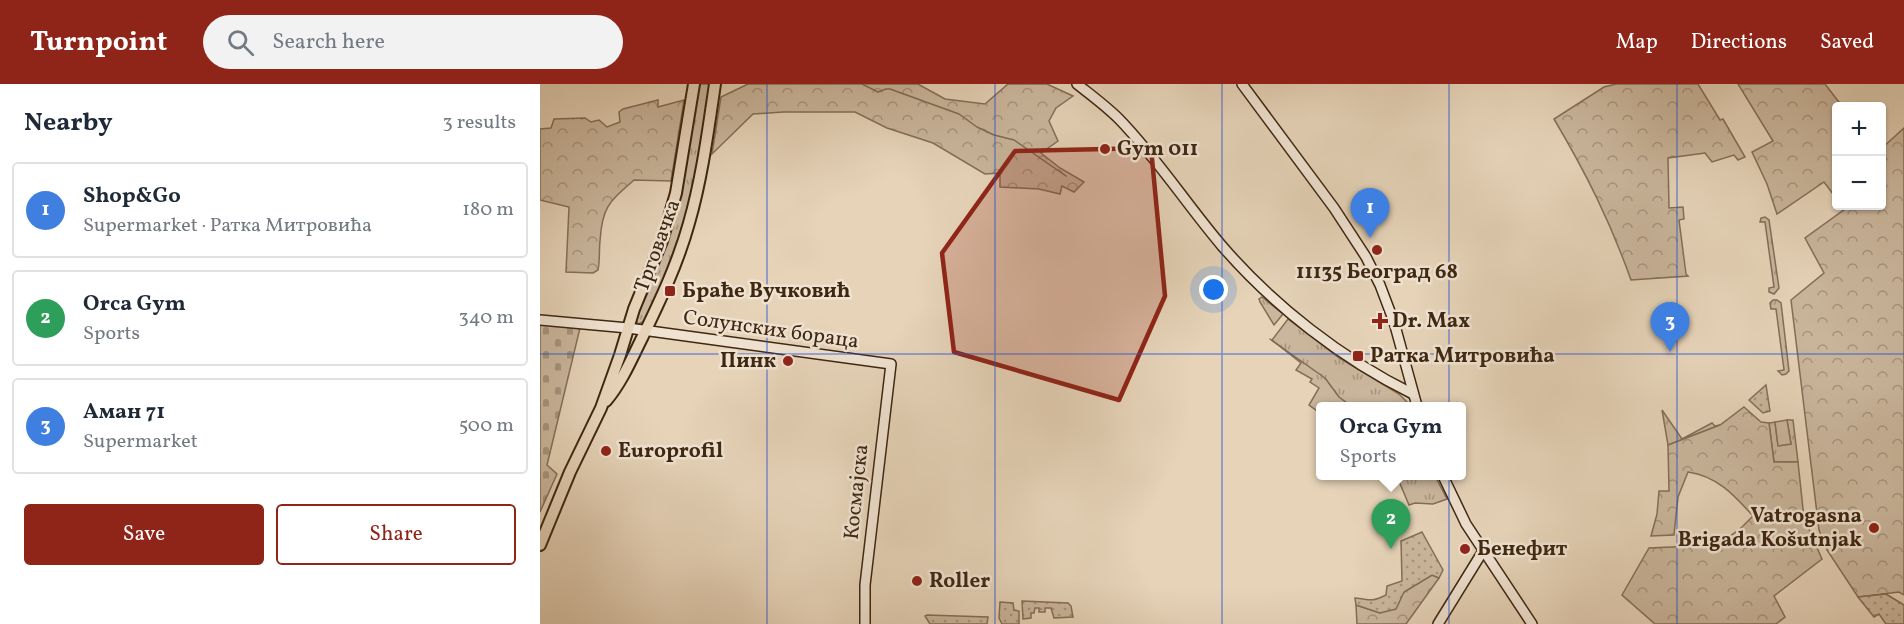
<!DOCTYPE html>
<html lang="en">
<head>
<meta charset="utf-8">
<style>
	:root { --surface:#fff; --page:#f2f2f3; --text:#1f2937; --muted:#747a83; --line:#e0e1e3; --accent:#8f2418 }
	body { margin:0; font-family:Vollkorn,serif; background:var(--page); color:var(--text) }
	.controls { position:absolute; right:18px; top:18px; display:grid; overflow:hidden; border-radius:6px; box-shadow:0 2px 4px #0004 }
	.controls button { width:54px; height:54px; display:grid; place-items:center; padding:0; border:0; border-bottom:2px solid var(--line); background:var(--surface); color:var(--text); font:30px sans-serif }
	.you { position:absolute; left:674px; top:206px; width:21px; height:21px; margin:-15px; border:4px solid #fff; border-radius:50%; background:#1a73e8; box-shadow:0 0 0 9px #1a73e833 }
	.badge { display:grid; place-items:center; width:39px; height:39px; border-radius:50%; background:var(--accent); color:#fff; font-size:20px; font-weight:700 }
	.pin { position:absolute; translate:-50% -50px; filter:drop-shadow(0 2px 3px #0008) }
	.pin::after { content:''; position:absolute; top:32px; width:21px; height:18px; background:inherit; clip-path:polygon(0 0,100% 0,50% 100%) }
	.popup { position:absolute; left:776px; top:318px; width:150px; height:78px; box-sizing:border-box; display:grid; place-content:center; border-radius:6px; background:var(--surface); filter:drop-shadow(0 2px 4px #0005); font-size:20px; white-space:nowrap; color:var(--muted) }
	.popup b { font-size:22px; color:var(--text) }
	.popup::after { content:''; position:absolute; left:50%; top:100%; margin-left:-12px; border:12px solid transparent; border-top-color:var(--surface) }
	.list { margin:0; padding:0; list-style:none }
	h2 { display:flex; justify-content:space-between; align-items:center; height:78px; margin:0; padding:0 24px; font-size:26px }
	h2 small { font-size:20px; font-weight:400; color:var(--muted) }
	.list li { display:grid; grid-template-columns:39px 1fr auto; gap:18px; align-items:center; box-sizing:border-box; height:96px; margin:0 12px 12px; padding:0 12px; border:2px solid var(--line); border-radius:6px }
	.list b { display:block; font-size:22px; white-space:nowrap }
	.list p { margin:0; font-size:20px; white-space:nowrap; color:var(--muted) }
	.list em { font-size:20px; font-style:normal; color:var(--muted) }
	.actions { display:flex; gap:12px; padding:18px 24px }
	.actions a { flex:1; padding:14px 0; border:2px solid var(--accent); border-radius:6px; text-align:center; font-size:21px; color:var(--accent) }
	.actions .main { background:var(--accent); color:#fff }
	.icon { flex:none; width:33px; height:33px; fill:none; stroke:currentColor; stroke-width:2; stroke-linecap:round; stroke-linejoin:round }
	.map { position:relative; flex:none; width:1364px; height:540px; overflow:hidden }
	header { display:flex; align-items:center; gap:36px; box-sizing:border-box; height:84px; padding:0 30px; background:var(--accent); color:#fff }
	header strong { font-size:28px }
	nav { display:flex; gap:33px; margin-inline-start:auto; font-size:21px }
	.search { width:420px; height:54px; background:var(--page); display:flex; align-items:center; gap:15px; box-sizing:border-box; padding:0 21px; border-radius:33px; color:var(--muted); font-size:22px }
	main { display:flex }
	aside { flex:1; background:var(--surface) }
	.map>svg:first-child { display:block }
	.grass { fill:url(#grass-tufts); stroke:#846e57; stroke-width:1.5 }
	.forest { fill:url(#forest-crowns); stroke:#846e57; stroke-width:1.5 }
	.cemetery { fill:url(#cemetery-stones); stroke:#846e57; stroke-width:1.5 }
	.park { fill:url(#park-dots); stroke:#846e57; stroke-width:1.5 }
	.garden { fill:#cab69c; stroke:#846e57; stroke-width:1.5 }
	.lines { fill:none; stroke-linecap:round; stroke-linejoin:round }
	.stream { stroke:#816b54; stroke-width:1.5 }
	.secondary-casing { stroke:#3f2712; stroke-width:12 }
	.primary-casing { stroke:#3f2712; stroke-width:14 }
	.secondary { stroke:#efe2d1; stroke-width:9 }
	.primary { stroke:#e6d3b8; stroke-width:10 }
	.marked { fill:#8f2418; fill-opacity:0.2; stroke:#8f2418; stroke-width:4.5; stroke-linejoin:round }
	.grid { fill:none; stroke:#1d4ed8; stroke-width:1.5; stroke-opacity:0.55 }
	.poi-dot { fill:#8f2418; stroke:#efe2d1; stroke-width:2 }
	.labels { text-anchor:middle; dominant-baseline:central; stroke-width:5; stroke-linejoin:round; paint-order:stroke }
	.poi-label { font-size:21px; font-weight:bold; fill:#3f2712; stroke:#efe2d1; text-anchor:start }
	.street-label { font-size:21px; fill:#3f2712; stroke:#efe2d1 }
</style>
</head>
<body>
<header>
<strong>Turnpoint</strong>
<div class="search"><svg class="icon" aria-label="search" viewBox="0 0 24 24"><circle cx="10" cy="10" r="6"/><path d="M15 15l6 6"/></svg>Search here</div>
<nav><a>Map</a><a>Directions</a><a>Saved</a></nav>
</header>
<main>
<aside>
<h2>Nearby<small>3 results</small></h2>
<ul class="list">
<li><span class="badge" style="background:#3f7fe0">1</span><div><b>Shop&amp;Go</b><p>Supermarket · Ратка Митровића</p></div><em>180 m</em></li>
<li><span class="badge" style="background:#2e9e5b">2</span><div><b>Orca Gym</b><p>Sports</p></div><em>340 m</em></li>
<li><span class="badge" style="background:#3f7fe0">3</span><div><b>Аман 71</b><p>Supermarket</p></div><em>500 m</em></li>
</ul>
<div class="actions"><a class="main">Save</a><a>Share</a></div>
</aside>
<div class="map">
<svg width="1364" height="540" viewBox="0 0 1364 540">
	<defs>
		<pattern id="grass-tufts" width="24" height="20" patternUnits="userSpaceOnUse" patternTransform="scale(1.5)"><rect width="24" height="20" fill="#cab69c"/><path d="M3 7l-1-3M5 7V3M7 7l1-3M15 17l-1-3M17 17v-4M19 17l1-3" fill="none" stroke="#a5947e"/></pattern>
		<pattern id="forest-crowns" width="20" height="18" patternUnits="userSpaceOnUse" patternTransform="scale(1.5)"><rect width="20" height="18" fill="#cab69c"/><path d="M2 6a3 3 0 1 1 6 0M12 15a3 3 0 1 1 6 0" fill="none" stroke="#a5947e"/></pattern>
		<pattern id="cemetery-stones" width="16" height="16" patternUnits="userSpaceOnUse" patternTransform="scale(1.5)"><rect width="16" height="16" fill="#cab69c"/><path d="M2 7V4a2 2 0 0 1 4 0v3zM10 15v-3a2 2 0 0 1 4 0v3z" fill="#a5947e"/></pattern>
		<pattern id="park-dots" width="8" height="8" patternUnits="userSpaceOnUse" patternTransform="scale(1.5)"><rect width="8" height="8" fill="#cab69c"/><path d="M2 2h.1M6 6h.1" fill="none" stroke="#a5947e" stroke-width="1.8" stroke-linecap="round"/></pattern>
	</defs>
	<rect width="100%" height="100%" fill="#e6d3b8"/>
	<filter id="stains"><feTurbulence type="fractalNoise" baseFrequency=".00333" numOctaves="4"/><feColorMatrix values="0 0 0 0 .2 0 0 0 0 .09 0 0 0 0 .02 0 0 0 .5 -.17"/></filter>
	<radialGradient id="worn" r=".72"><stop offset=".6" stop-color="#630" stop-opacity="0"/><stop offset="1" stop-color="#630" stop-opacity=".3"/></radialGradient>
	<g class="grass">
		<path d="M157,0H170C163,47 159,96 145,142C135,175 120,206 105,237L98,240L96,236L97,232L109,206L128,154Z"/>
		<polygon points="1225,133 1229,136 1239,204 1234,210 1229,208 1229,204 1234,203 1225,138 1220,138 1221,134"/>
		<polygon points="722,213 743,230 734,241 720,218 719,215"/>
		<polygon points="1233,216 1237,216 1241,219 1249,287 1246,290 1242,291 1238,287 1244,286 1236,225 1231,225 1230,219"/>
		<polygon points="748,235 799,274 859,310 871,322 780,322 780,329 769,321 779,304 770,298 772,295 756,286 761,279 732,256"/>
		<polygon points="1122,326 1142,355 1172,339 1175,342 1180,341 1128,361"/>
		<polygon points="1247,336 1253,336 1258,378 1234,378 1229,339 1235,338 1238,361 1251,360"/>
		<polygon points="867,392 895,392 907,415 893,420 875,419 869,421 858,395"/>
	</g>
	<g class="forest">
		<polygon points="208,0 378,0 405,15 445,20 468,0 507,0 533,12 516,24 509,37 518,57 501,69 520,84 544,98 534,108 522,102 520,110 499,105 460,103 460,89 445,90 393,59 347,44 315,28 243,28 213,30 172,70 181,13"/>
		<path d="M1076,0H1158L1180,36L1183,35L1205,73L1198,76L1194,71L1172,78L1165,69L1128,74L1129,124L1143,123L1144,135L1139,136L1146,190L1148,192L1091,196C1070,137 1046,89 1014,35L1064,3Z"/>
		<polygon points="1198,0 1285,0 1302,22 1296,22 1296,114 1284,98 1237,130 1227,100 1212,68 1233,57"/>
		<path d="M118,16V23L144,16L131,97L94,96C69,118 62,123 60,157C59,166 60,176 58,186L53,189L26,188L29,123L0,116V45L11,44L14,35L45,34L51,38L59,36L67,43L80,38L79,28L83,25Z"/>
		<polygon points="1364,44 1364,511 1359,508 1318,513 1287,466 1279,446 1251,216 1284,189 1265,154 1305,125 1303,122 1342,122 1342,64"/>
		<path d="M1204,323L1221,338L1229,339L1234,378H1258L1264,434L1282,475L1234,512L1245,533L1236,540H1115L1082,511L1109,464L1177,461L1200,445L1213,432C1194,411 1177,392 1148,388L1138,413L1134,451L1111,452L1117,430L1119,407H1129L1128,361L1180,341Z"/>
		<polygon points="892,491 899,494 866,540 817,540 816,521 840,529 864,508"/>
	</g>
	<polygon class="cemetery" points="0,240 40,244 7,381 17,390 0,428"/>
	<g class="park">
		<polygon points="1226,301 1230,327 1223,329 1209,316"/>
		<path d="M882,448L903,486L899,494L892,491L864,508L856,525L840,529L816,521L815,514C830,515 830,519 846,511L847,502L862,497L861,457Z"/>
		<polygon points="1346,510 1364,521 1364,540 1346,540 1339,530 1334,533 1318,513"/>
		<polygon points="482,517 528,519 531,522 533,533 514,534 511,524 505,524 505,528 499,528 499,524 495,524 494,529 491,529 491,534 483,535"/>
		<polygon points="460,518 473,519 474,526 479,527 479,540 462,540 459,534"/>
		<polygon points="387,531 448,533 447,540 390,540 385,532"/>
	</g>
	<polygon class="garden" points="1247,336 1251,360 1238,362 1235,338"/>
	<g class="lines">
		<g class="stream">
			<polyline points="322,0 338,8 346,5 350,5 419,30 437,43 454,51 474,56 526,92"/>
			<polyline points="730,255 785,294 799,313 811,322"/>
		</g>
		<g class="secondary-casing">
			<g id="secondary">
				<path d="M537,0C551,11 566,22 579,35C617,74 647,121 682,162C734,222 802,275 873,310"/>
				<polyline points="702,0 794,124 826,173 840,201 854,238 877,322"/>
				<polyline points="0,236 88,244 351,280 325,501 325,540"/>
				<polyline points="903,392 926,440 992,540"/>
				<polyline points="898,540 943,467"/>
			</g>
		</g>
		<g class="primary-casing">
			<g id="primary">
				<path d="M66,317C82,298 91,276 102,254C120,217 138,179 149,139C162,94 168,47 175,0"/>
				<polyline points="0,461 30,388 61,324 80,271 94,225 122,157 136,109 154,0"/>
			</g>
		</g>
		<use href="#secondary" class="secondary"/>
		<use href="#primary" class="primary"/>
	</g>
	<path class="marked" d="M611,64L625,212L579,316L414,268L402,169L475,67Z"/>
	<path class="grid" d="M227,0V540M455,0V540M682,0V540M909,0V540M1137,0V540M0,270H1364"/>
	<g class="poi-dot">
		<circle cx="565" cy="65" r="6"/>
		<circle cx="837" cy="166" r="6"/>
		<rect x="124" y="201" width="12" height="12" rx="3"/>
		<path d="M837 228h6v6h6v6h-6v6h-6v-6h-6v-6h6z"/>
		<rect x="812" y="266" width="12" height="12" rx="3"/>
		<circle cx="248" cy="277" r="6"/>
		<circle cx="66" cy="367" r="6"/>
		<circle cx="1334" cy="444" r="6"/>
		<circle cx="925" cy="465" r="6"/>
		<circle cx="377" cy="497" r="6"/>
	</g>
	<g class="labels">
		<g class="poi-label">
			<text x="577" y="65">Gym 011</text>
			<text x="837" y="188" text-anchor="middle">11135 Београд 68</text>
			<text x="142" y="207">Браће Вучковић</text>
			<text x="852" y="237">Dr. Max</text>
			<text x="830" y="272">Ратка Митровића</text>
			<text x="236" y="277" text-anchor="end">Пинк</text>
			<text x="78" y="367">Europrofil</text>
			<text x="1322" y="432" text-anchor="end">Vatrogasna<tspan x="1322" dy="24">Brigada Košutnjak</tspan></text>
			<text x="937" y="465">Бенефит</text>
			<text x="389" y="497">Roller</text>
		</g>
		<g class="street-label">
			<text transform="translate(118 162) rotate(-70)">Трговачка</text>
			<text transform="translate(231 246) rotate(8)">Солунских бораца</text>
			<text transform="translate(317 408) rotate(-84)">Космајска</text>
		</g>
	</g>
	<rect width="100%" height="100%" filter="url(#stains)"/>
	<rect width="100%" height="100%" fill="url(#worn)"/>
</svg>
<div class="controls">
<button>+</button>
<button>−</button>
</div>
<div class="you"></div>
<div class="pin badge" style="left:830px;top:154px;background:#3f7fe0">1</div>
<div class="pin badge" style="left:851px;top:465px;background:#2e9e5b">2</div>
<div class="popup"><b>Orca Gym</b>Sports</div>
<div class="pin badge" style="left:1130px;top:268px;background:#3f7fe0">3</div>
</div>
</main>
</body>
</html>
